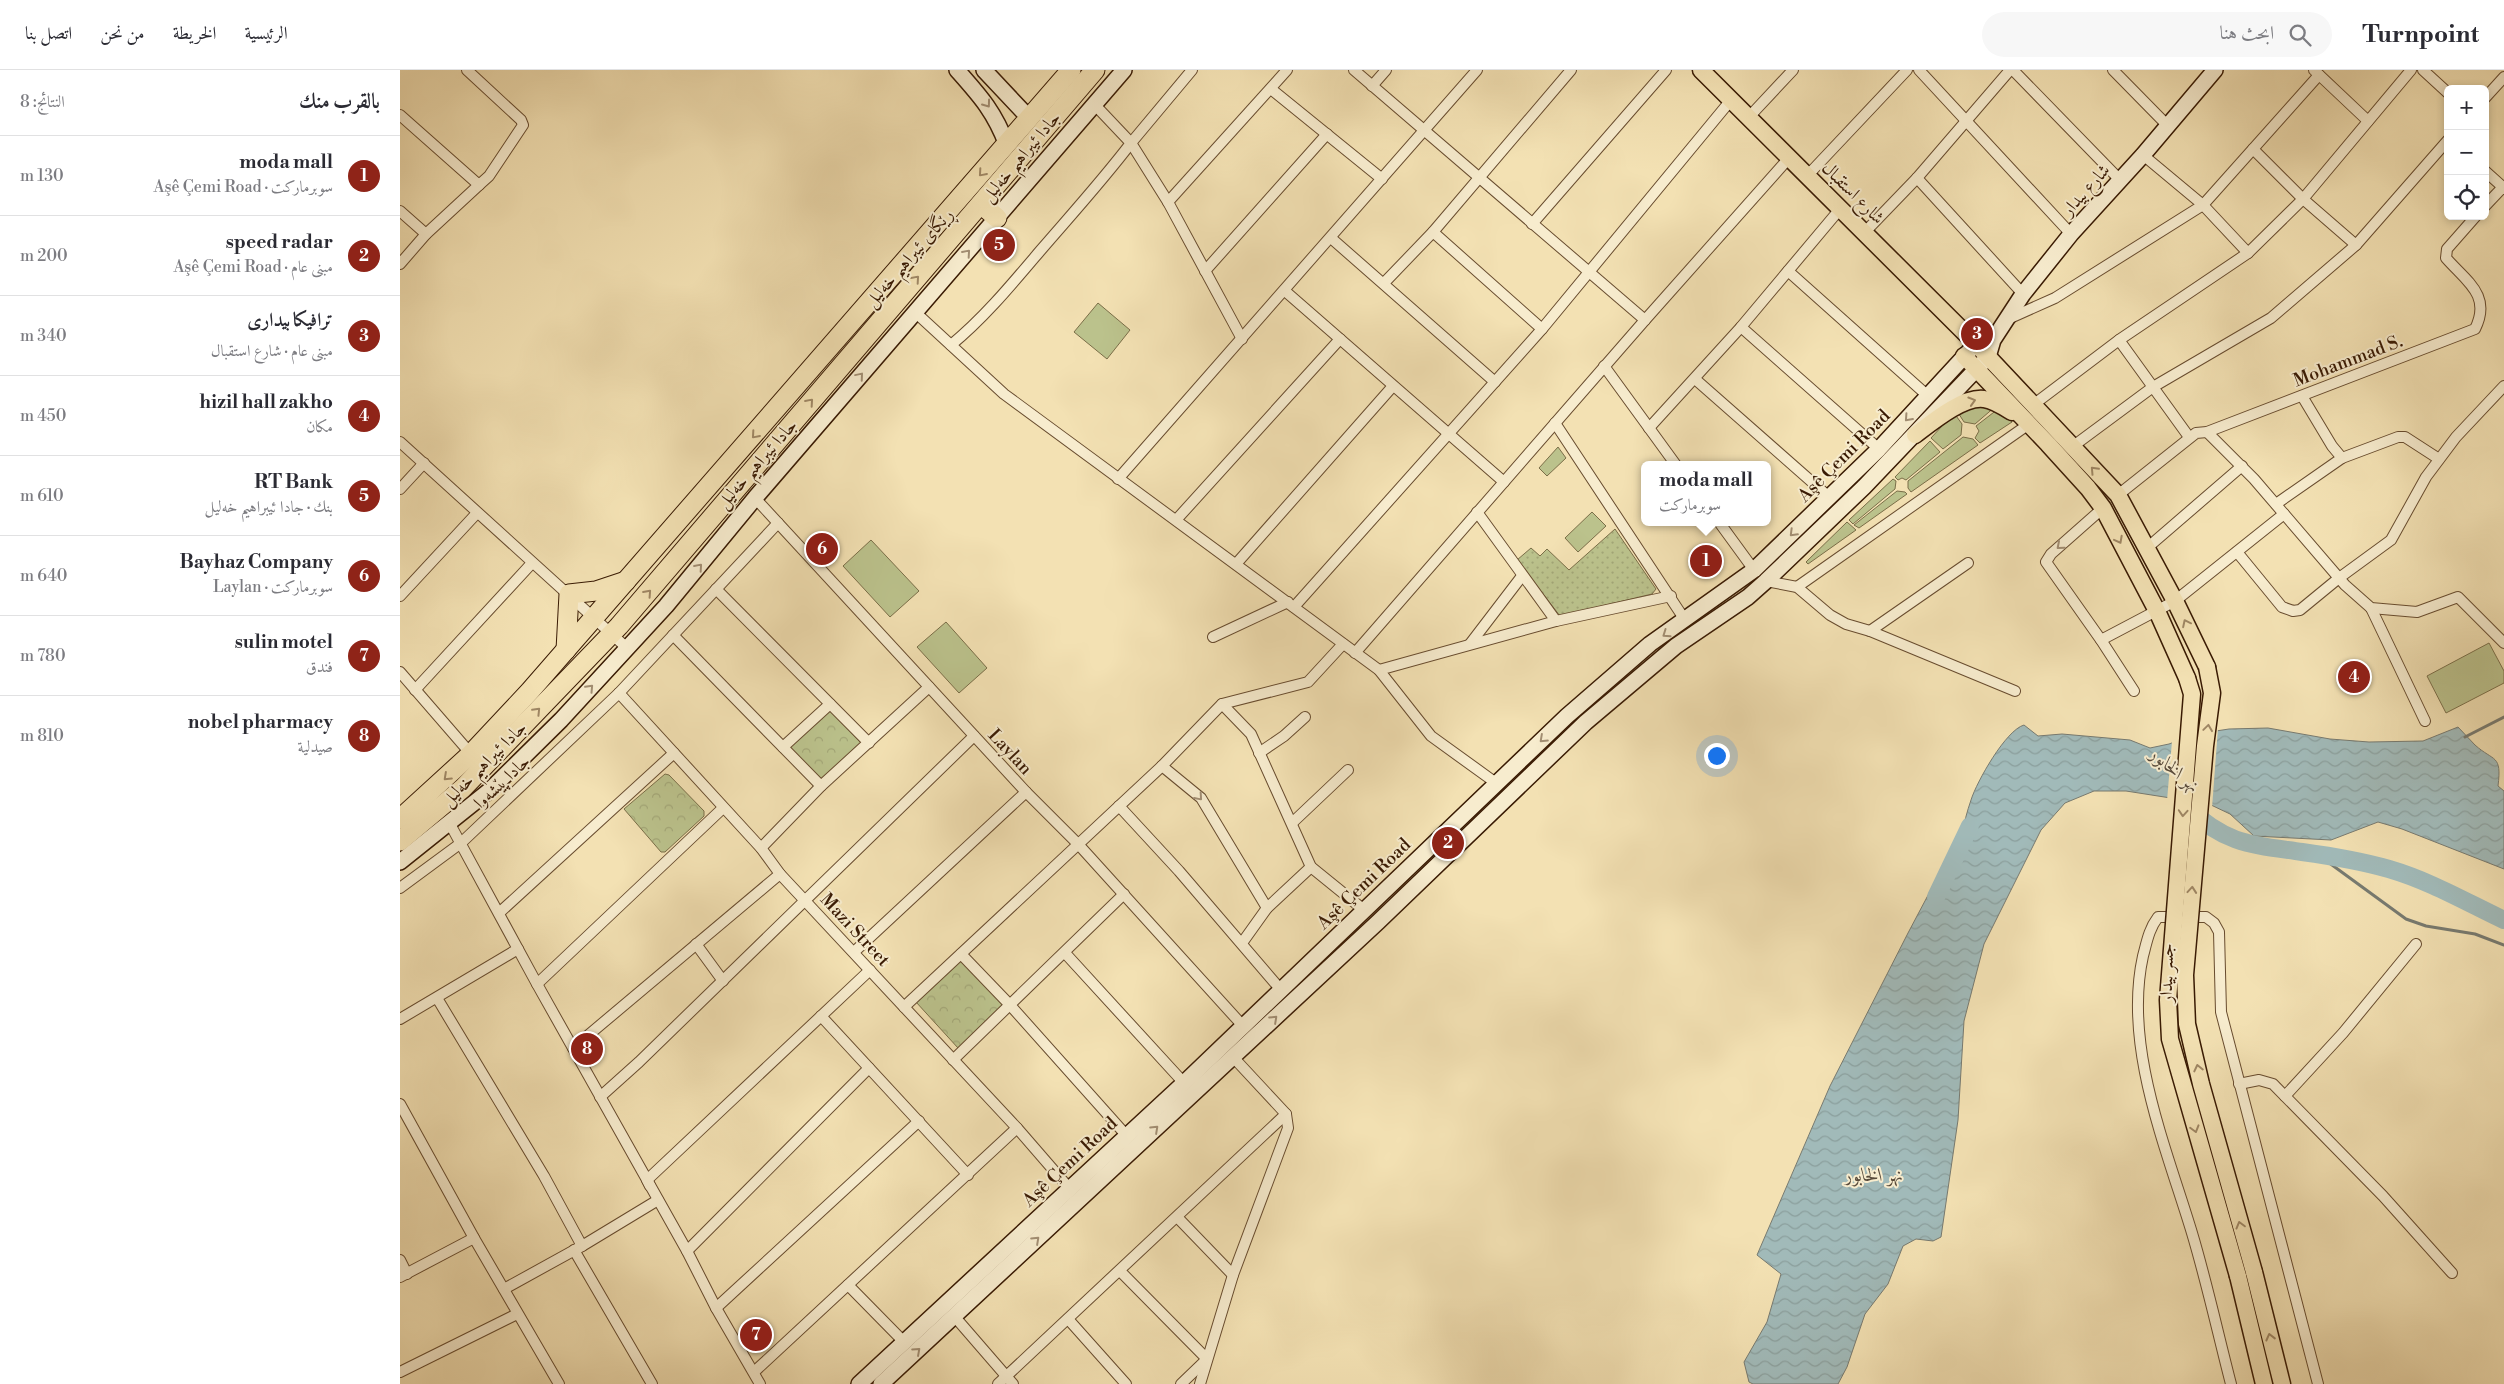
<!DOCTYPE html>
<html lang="ar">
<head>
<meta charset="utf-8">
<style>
	:root { --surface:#fff; --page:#f7f7f7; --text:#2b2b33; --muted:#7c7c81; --line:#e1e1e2; --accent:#8f2418 }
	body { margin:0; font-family:"Libre Bodoni",Amiri,serif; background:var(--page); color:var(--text); direction:rtl }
	.controls { position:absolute; right:15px; top:15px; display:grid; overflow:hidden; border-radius:8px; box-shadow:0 2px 8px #0003 }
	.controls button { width:45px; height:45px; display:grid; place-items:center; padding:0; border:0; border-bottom:1px solid var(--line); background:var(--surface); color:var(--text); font:25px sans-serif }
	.you { position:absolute; left:1316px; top:685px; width:18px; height:18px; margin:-12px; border:4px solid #fff; border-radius:50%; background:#1a73e8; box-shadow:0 0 0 8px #1a73e833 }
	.badge { display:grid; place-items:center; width:32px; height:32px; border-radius:50%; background:var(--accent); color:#fff; font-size:16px; font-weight:700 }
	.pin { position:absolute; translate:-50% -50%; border:2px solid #fff; box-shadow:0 1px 5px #0006 }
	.popup { position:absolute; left:1241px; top:391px; width:130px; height:65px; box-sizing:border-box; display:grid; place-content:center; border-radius:8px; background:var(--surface); filter:drop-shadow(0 1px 4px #0005); font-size:16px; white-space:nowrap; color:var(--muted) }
	.popup b { font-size:19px; color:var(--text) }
	.popup::after { content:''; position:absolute; left:50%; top:100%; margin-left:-10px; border:10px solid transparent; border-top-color:var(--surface) }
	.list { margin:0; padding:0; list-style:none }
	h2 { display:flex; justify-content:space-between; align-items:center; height:65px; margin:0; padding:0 20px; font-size:21px }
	h2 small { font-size:16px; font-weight:400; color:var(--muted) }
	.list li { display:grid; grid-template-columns:32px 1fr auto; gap:15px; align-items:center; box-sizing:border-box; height:80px; padding:0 20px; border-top:1px solid var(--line) }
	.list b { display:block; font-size:19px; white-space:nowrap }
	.list p { margin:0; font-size:16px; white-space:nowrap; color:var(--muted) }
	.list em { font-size:16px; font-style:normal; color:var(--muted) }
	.icon { flex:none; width:28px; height:28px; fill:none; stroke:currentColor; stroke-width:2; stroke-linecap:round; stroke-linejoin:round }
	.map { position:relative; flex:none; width:2104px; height:1314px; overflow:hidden; direction:ltr }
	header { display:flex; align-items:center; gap:30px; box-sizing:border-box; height:70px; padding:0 25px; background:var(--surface); border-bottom:1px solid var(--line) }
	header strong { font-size:24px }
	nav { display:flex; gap:28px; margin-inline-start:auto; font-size:18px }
	.search { width:350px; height:45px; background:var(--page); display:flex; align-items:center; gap:12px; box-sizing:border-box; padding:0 18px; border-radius:28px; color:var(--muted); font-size:19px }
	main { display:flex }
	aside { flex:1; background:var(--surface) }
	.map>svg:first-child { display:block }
	.grass { fill:url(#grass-dots); stroke:#7a6e48 }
	.forest { fill:url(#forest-crowns); stroke:#7a6e48 }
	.garden { fill:#bbc28c; stroke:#7a6e48 }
	.water { fill:url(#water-waves); stroke:#777a70 }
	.pier { fill:#f3e1b3 }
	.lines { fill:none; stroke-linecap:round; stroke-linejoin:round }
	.stream { stroke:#777a70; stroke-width:3 }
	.river { stroke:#a1bab9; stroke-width:18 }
	.street-casing { stroke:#684c2f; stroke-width:12 }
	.secondary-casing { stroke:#391a03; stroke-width:18 }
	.primary-casing { stroke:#391a03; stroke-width:19 }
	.highway-casing { stroke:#391a03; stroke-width:21 }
	.street { stroke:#f7ecce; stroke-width:10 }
	.secondary { stroke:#f7ecce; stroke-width:15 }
	.primary { stroke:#f3e1b3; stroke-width:16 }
	.highway { stroke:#f3e1b3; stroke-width:19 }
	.primary-bridge-casing { stroke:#391a03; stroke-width:19; stroke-linecap:butt }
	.primary-bridge { stroke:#f3e1b3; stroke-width:16 }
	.oneway { stroke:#a28e73 }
	.oneway2 { stroke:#9f8764 }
	.labels { text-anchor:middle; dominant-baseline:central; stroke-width:4; stroke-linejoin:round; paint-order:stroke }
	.street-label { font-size:18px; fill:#391a03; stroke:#f7ecce }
	.water-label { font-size:19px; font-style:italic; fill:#584a3a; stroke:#f7ecce }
</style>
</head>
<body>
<header>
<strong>Turnpoint</strong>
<div class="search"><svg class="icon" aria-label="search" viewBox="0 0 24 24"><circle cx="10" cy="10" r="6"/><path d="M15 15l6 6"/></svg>ابحث هنا</div>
<nav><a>الرئيسية</a><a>الخريطة</a><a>من نحن</a><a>اتصل بنا</a></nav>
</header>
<main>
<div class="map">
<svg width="2104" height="1314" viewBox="0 0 2104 1314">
	<defs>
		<pattern id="grass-dots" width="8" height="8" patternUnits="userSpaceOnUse" patternTransform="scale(1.25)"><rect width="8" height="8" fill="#bbc28c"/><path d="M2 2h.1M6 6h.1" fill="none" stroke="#a2a677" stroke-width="1.8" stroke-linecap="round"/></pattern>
		<pattern id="forest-crowns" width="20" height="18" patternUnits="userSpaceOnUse" patternTransform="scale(1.25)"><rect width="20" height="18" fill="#bbc28c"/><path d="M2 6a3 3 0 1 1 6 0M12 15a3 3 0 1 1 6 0" fill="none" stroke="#a2a677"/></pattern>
		<pattern id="water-waves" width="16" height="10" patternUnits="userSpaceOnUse" patternTransform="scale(1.25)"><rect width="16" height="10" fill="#a1bab9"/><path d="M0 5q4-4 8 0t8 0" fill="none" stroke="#8b9f9d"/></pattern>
	</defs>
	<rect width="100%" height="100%" fill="#f3e1b3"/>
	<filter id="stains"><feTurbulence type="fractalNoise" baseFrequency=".004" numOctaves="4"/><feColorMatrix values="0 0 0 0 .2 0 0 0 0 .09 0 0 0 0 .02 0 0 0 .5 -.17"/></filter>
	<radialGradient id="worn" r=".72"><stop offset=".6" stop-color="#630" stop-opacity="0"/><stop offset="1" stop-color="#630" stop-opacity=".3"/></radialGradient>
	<polygon class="grass" points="1215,459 1256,519 1252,524 1160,546 1117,490 1131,478 1140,486 1147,479 1169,500"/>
	<g class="forest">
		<polygon points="430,639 461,673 421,710 388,676"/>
		<polygon points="265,704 269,705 304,741 304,746 265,782 261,782 224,739"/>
		<polygon points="562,889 605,934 558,978 516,932"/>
	</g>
	<g class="garden">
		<polygon points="698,233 730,260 707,289 674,262"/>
		<polygon points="1564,336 1596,336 1575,354 1564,352 1557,341"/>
		<polygon points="1598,339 1612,352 1580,373 1575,368 1579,361 1576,356"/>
		<polygon points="1554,343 1562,354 1561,365 1543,379 1531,368"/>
		<polygon points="1563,367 1573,369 1578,375 1511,422 1508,418 1508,411"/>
		<polygon points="1530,371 1540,382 1506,410 1502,408 1498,410 1495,407"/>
		<polygon points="1158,377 1166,388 1147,406 1139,398"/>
		<polygon points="1493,409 1496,411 1495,419 1453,454 1449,450"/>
		<polygon points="1497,421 1505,422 1507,424 1459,458 1454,455"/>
		<polygon points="1192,442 1206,456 1178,482 1165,468"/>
		<polygon points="1447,452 1456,460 1408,494 1406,492"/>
		<polygon points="471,470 519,521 490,547 443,496"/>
		<polygon points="546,552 587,598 559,623 517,577"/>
		<polygon points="2089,573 2104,601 2104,613 2046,643 2027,606"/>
	</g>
	<path class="water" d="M1624,655L1638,666L1662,664L1730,670L1750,678L1769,674L1796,664L1829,659L1868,658L1930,669L1969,672L2023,671L2058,657C2064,663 2069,669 2075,675C2094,692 2102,684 2098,716L2104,721V799L2002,759L1978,752L1931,770L1854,766L1830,744L1809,734L1726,721H1694L1665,733L1641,760L1584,874L1564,951L1558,1050L1541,1167L1533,1171L1516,1169L1503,1176L1488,1214L1465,1244L1447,1297L1438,1314H1353L1349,1312L1344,1292L1367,1252L1381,1204L1357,1185L1430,1016L1508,863L1535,812L1554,802C1559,778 1563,753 1571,730C1577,711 1606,660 1624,655Z"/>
	<polygon class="pier" points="1818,658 1812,738 1767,731 1772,671 1795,661"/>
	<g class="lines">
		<g class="stream">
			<polyline points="2065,667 2104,647"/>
			<polyline points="1917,784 2006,849 2026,856 2075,864 2104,875"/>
		</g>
		<g class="river">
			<path d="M1788,738C1826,775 1854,775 1902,782C1931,786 1961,791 1989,799C2030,811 2066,832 2104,850"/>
			<polyline points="1536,827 1570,756"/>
		</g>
		<g class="street-casing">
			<g id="street">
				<polyline points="792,0 731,73 768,132 842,269"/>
				<polyline points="954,0 1245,250"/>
				<polyline points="1519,0 1671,164"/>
				<polyline points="1613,0 1720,110"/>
				<polyline points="1713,0 1767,55"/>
				<polyline points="1914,0 1968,51"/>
				<polyline points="2023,0 2048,23"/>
				<polyline points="972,16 986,0"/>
				<polyline points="871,19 982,109"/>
				<polyline points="2085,28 2104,7"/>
				<polyline points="0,45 79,115 89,106 123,55 121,50 67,0"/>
				<polyline points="1349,47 1393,0"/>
				<polyline points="1853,79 1903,129 1956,175 2048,70"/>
				<polyline points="1743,85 1803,135 1848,183"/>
				<polyline points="2085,101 2104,118"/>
				<polyline points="1407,106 1507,0"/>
				<polyline points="1517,108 1623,224"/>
				<polyline points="768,132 887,0"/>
				<polyline points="2085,136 2103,117"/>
				<polyline points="0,141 26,164"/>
				<polyline points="1132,154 1266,0"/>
				<polyline points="1033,162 1142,259"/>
				<polyline points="1464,163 1517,108 1610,0"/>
				<polyline points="931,168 1095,312"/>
				<polyline points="0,194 26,164 79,115"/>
				<polyline points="805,201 927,64"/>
				<polyline points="1388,201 1528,326"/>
				<polyline points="984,213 1033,162 1171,0"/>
				<polyline points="885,221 1104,412"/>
				<polyline points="515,242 604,324 979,600 1031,666 1096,713"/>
				<polyline points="1608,249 1655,228 1803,135 1919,5"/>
				<polyline points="1341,257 1479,379"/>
				<polyline points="1719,270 1789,367"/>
				<path d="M551,275C584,248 612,214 640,181C671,145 702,111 731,73L695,35"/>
				<polyline points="1204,296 1276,395"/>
				<polyline points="1295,309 1429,427"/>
				<polyline points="1633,335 1719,270 1848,183 1903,129 2011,0"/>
				<polyline points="1155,353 1285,550"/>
				<polyline points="1249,358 1341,257 1440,139"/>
				<polyline points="1807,362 1854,409 1945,515 1971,538 2017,542 2058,527 2104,573"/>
				<polyline points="0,372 227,578"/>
				<polyline points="1672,377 1753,317 1871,248 1956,175"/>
				<polyline points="1942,388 1998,367 2005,367 2039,389"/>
				<polyline points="718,409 1077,0"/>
				<polyline points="0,419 24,393"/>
				<path d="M1718,425L1796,363L1807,362L2075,259C2092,225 2066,211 2046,188L2047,179L2076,146"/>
				<polyline points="355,428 626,722 678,774 843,956"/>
				<polyline points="1876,434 1942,388 1932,376 1902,326"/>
				<polyline points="1703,438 1651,484 1646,492 1701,570 1734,621"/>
				<polyline points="1077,442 1156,551"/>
				<polyline points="777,449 940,269"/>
				<polyline points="1319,452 1354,500"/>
				<polyline points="1747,478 1842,396"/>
				<polyline points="1837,482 1882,537 1893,541 1900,540 1939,508 1991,470 2026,407 2056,367 2104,316"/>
				<polyline points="836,494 993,316"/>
				<polyline points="1366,511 1397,517 1430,545 1446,554 1470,561 1615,621"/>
				<polyline points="1397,517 1629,354"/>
				<polyline points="316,519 469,673"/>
				<polyline points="0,526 77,443"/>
				<polyline points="894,537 1142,259 1331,30"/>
				<polyline points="1971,538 2025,651"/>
				<polyline points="1470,561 1568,493"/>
				<polyline points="273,565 421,716"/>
				<polyline points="813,567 888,532"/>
				<polyline points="1701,570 1775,531 1884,444"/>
				<polyline points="1070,574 1122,506"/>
				<polyline points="955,583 1245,250 1389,88"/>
				<polyline points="979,600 1156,551 1271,526"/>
				<polyline points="0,602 71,684"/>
				<polyline points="15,620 132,493"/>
				<polyline points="219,623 361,778 380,804 617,1058 669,1118"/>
				<polyline points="822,634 851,664 911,797 964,840"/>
				<polyline points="383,677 430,634"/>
				<polyline points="859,683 884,666 905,647"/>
				<polyline points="762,696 801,728 867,838"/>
				<polyline points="719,736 779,801 881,920"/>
				<polyline points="892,753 948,700"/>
				<polyline points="50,754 137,914 287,1181 316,1238 360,1314"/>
				<polyline points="361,778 421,716 529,617"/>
				<polyline points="0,818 61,773 219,623 378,453"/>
				<polyline points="99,843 274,683"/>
				<polyline points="842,873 867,838 911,797"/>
				<polyline points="296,874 323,911"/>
				<polyline points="454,882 626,722"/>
				<polyline points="665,883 784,1013"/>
				<polyline points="561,884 610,935 726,1065"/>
				<polyline points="137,914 323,738"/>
				<polyline points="37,928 144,1106 182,1176"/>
				<polyline points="504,937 762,696 822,634 908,612 943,574"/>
				<polyline points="421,946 568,1105"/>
				<polyline points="0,949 118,879"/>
				<polyline points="173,978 380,804"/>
				<polyline points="553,990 724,824"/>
				<polyline points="1839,1014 1859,1010 1873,1014 1983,1126 2052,1203"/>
				<polyline points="1885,1026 1943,963 2016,874"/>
				<polyline points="200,1027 239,992 574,666"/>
				<polyline points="0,1034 74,1168 159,1314"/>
				<polyline points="250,1116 247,1110 470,900"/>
				<polyline points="778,1148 833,1205"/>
				<polyline points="174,1180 252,1314"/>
				<polyline points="287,1181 469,998"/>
				<polyline points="0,1190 7,1204"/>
				<polyline points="720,1201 807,1289 781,1314"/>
				<polyline points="0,1207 74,1168"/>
				<polyline points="448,1215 504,1272"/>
				<polyline points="104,1219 182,1176 258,1130"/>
				<polyline points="316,1238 519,1051"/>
				<polyline points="555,1247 613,1314"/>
				<polyline points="668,1249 726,1314"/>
				<polyline points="0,1302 117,1244"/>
				<polyline points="354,1302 617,1058"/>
				<polyline points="598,1314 886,1044"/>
				<polyline points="800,1314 833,1205 888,1058 886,1044 833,987"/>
				<path d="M1831,1314C1818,1264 1807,1213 1792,1163C1766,1077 1723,976 1743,886C1747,871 1749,859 1758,847H1806L1814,853L1819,862L1821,942L1918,1314"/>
			</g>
		</g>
		<g class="secondary-casing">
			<g id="secondary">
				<path d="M557,0C580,26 594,41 607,75"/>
				<polyline points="584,0 630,49"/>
				<polyline points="0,792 90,720 161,650 266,536 355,428 724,0"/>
				<polyline points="459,1314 784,1013 1167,646 1250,574 1354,500 1479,379 1573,277"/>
				<polyline points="481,1314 978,852 1186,652 1276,576 1348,527 1366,511 1464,417 1588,287 1593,270 1623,224 1671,164 1743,85 1815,0"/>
			</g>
		</g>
		<g class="primary-casing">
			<g id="primary">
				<polyline points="1301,0 1576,274 1718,425 1775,531 1807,597"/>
				<polyline points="1564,286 1648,374 1688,418 1703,438 1757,541 1787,608"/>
				<path d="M1515,365C1531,353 1563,326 1584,329C1593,330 1604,337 1612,342"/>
				<polyline points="1854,1202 1882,1314"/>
				<polyline points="1838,1206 1864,1314"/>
			</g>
		</g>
		<g class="highway-casing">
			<g id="highway">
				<polyline points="581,134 597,148"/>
				<polyline points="166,580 169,524 196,521 226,511"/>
				<polyline points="0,749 71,684 130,621 671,0"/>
				<polyline points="0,771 63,718 219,556 695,0"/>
			</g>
		</g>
		<use href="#street" class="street"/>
		<use href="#secondary" class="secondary"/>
		<use href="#primary" class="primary"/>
		<use href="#highway" class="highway"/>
		<g class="primary-bridge-casing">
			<g id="primary-bridge">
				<polyline points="1807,597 1812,623 1805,676 1785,905 1787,954 1801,1014 1854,1202"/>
				<polyline points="1787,608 1792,624 1768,930 1770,969 1838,1206"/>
			</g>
		</g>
		<use href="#primary-bridge" class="primary-bridge"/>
	</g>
	<defs><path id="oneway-chevron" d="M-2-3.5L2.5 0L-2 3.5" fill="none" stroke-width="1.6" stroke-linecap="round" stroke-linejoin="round" transform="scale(1.25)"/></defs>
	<g class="oneway">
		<use href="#oneway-chevron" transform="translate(587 34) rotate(54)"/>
		<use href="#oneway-chevron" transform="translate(567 183) rotate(-49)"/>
		<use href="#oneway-chevron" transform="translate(460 306) rotate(-50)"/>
		<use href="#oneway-chevron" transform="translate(1508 348) rotate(132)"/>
		<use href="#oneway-chevron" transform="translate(1393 463) rotate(135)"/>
		<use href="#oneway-chevron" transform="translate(1660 476) rotate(139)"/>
		<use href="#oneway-chevron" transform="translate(299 497) rotate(-49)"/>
		<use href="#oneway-chevron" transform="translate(1266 564) rotate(145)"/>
		<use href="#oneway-chevron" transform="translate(190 618) rotate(-47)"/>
		<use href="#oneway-chevron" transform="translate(1143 669) rotate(137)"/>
		<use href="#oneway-chevron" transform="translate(799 727) rotate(49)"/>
		<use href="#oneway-chevron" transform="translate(874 949) rotate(-43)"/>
		<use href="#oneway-chevron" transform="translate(755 1059) rotate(-43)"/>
		<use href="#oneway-chevron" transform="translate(636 1170) rotate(-43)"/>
		<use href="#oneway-chevron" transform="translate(517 1281) rotate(-42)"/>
	</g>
	<g class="oneway2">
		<use href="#oneway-chevron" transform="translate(582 103) rotate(131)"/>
		<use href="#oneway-chevron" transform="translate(516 209) rotate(-49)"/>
		<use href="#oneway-chevron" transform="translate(1572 331) rotate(-17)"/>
		<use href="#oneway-chevron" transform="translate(410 332) rotate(-49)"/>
		<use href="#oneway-chevron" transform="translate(355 365) rotate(131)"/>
		<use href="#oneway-chevron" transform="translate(1694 400) rotate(-133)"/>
		<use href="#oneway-chevron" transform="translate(1719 470) rotate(62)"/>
		<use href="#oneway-chevron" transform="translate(248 523) rotate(-48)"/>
		<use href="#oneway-chevron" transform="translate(1786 553) rotate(-116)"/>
		<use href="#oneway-chevron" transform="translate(137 641) rotate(-46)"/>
		<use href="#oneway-chevron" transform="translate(1808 658) rotate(-82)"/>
		<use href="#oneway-chevron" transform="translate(47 707) rotate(137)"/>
		<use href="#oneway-chevron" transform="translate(1783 743) rotate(94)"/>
		<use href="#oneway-chevron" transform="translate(1792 820) rotate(-85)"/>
		<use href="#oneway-chevron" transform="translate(1798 998) rotate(-103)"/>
		<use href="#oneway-chevron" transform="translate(1795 1059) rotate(74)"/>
		<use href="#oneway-chevron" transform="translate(1840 1155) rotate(-105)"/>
		<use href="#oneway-chevron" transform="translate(1870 1267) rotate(-104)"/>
	</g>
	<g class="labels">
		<g class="street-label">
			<text transform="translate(621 87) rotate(-50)">جادا ئیبراهیم خەلیل</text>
			<text transform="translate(1686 120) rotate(-48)">شارع بيدار</text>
			<text transform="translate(1453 123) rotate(45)">شارع استقبال</text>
			<text transform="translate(509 188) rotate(-49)">ڕێگای ئیبراهیم خەلیل</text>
			<text transform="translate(1948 291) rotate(-21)">Mohammad S.</text>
			<text transform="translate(1444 386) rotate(-45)">Aşê Çemi Road</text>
			<text transform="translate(357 394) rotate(-49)">جادا ئیبراهیم خەلیل</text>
			<text transform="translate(610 682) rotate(47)">Laylan</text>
			<text transform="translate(84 694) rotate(-45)">جادا ئیبراهیم خەلیل</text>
			<text transform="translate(102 712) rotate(-43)">جادا پێشەوا</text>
			<text transform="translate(964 814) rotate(-44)">Aşê Çemi Road</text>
			<text transform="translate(455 860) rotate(47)">Mazi Street</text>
			<text transform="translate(1767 903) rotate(-89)">جسر بيدار</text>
			<text transform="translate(670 1092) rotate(-43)">Aşê Çemi Road</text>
		</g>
		<g class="water-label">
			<text transform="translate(1775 700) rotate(40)">نهر الخابور</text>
			<text x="1474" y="1105">نهر الخابور</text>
		</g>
	</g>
	<rect width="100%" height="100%" filter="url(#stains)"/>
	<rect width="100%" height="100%" fill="url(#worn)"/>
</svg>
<div class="controls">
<button>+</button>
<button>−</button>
<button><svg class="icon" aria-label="locate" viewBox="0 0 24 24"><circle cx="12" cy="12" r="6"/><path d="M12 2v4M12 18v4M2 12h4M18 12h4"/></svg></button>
</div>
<div class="you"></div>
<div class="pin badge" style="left:1306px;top:491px">1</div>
<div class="popup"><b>moda mall</b>سوبرماركت</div>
<div class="pin badge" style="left:1048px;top:773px">2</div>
<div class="pin badge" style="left:1577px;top:264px">3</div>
<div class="pin badge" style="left:1954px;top:607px">4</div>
<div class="pin badge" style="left:599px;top:175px">5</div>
<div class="pin badge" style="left:422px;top:479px">6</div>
<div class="pin badge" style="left:356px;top:1265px">7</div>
<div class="pin badge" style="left:187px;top:979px">8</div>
</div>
<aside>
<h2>بالقرب منك<small>النتائج: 8</small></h2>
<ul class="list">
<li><span class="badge">1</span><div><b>moda mall</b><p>سوبرماركت · Aşê Çemi Road</p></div><em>130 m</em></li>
<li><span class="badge">2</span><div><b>speed radar</b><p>مبنى عام · Aşê Çemi Road</p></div><em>200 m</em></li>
<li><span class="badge">3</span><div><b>ترافيكا بيدارى</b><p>مبنى عام · شارع استقبال</p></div><em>340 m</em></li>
<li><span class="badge">4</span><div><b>hizil hall zakho</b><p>مكان</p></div><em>450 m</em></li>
<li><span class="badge">5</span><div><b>RT Bank</b><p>بنك · جادا ئیبراهیم خەلیل</p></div><em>610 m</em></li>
<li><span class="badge">6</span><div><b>Bayhaz Company</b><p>سوبرماركت · Laylan</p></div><em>640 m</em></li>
<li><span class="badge">7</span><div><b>sulin motel</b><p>فندق</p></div><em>780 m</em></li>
<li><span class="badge">8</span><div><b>nobel pharmacy</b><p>صيدلية</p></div><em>810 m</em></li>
</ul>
</aside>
</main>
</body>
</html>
